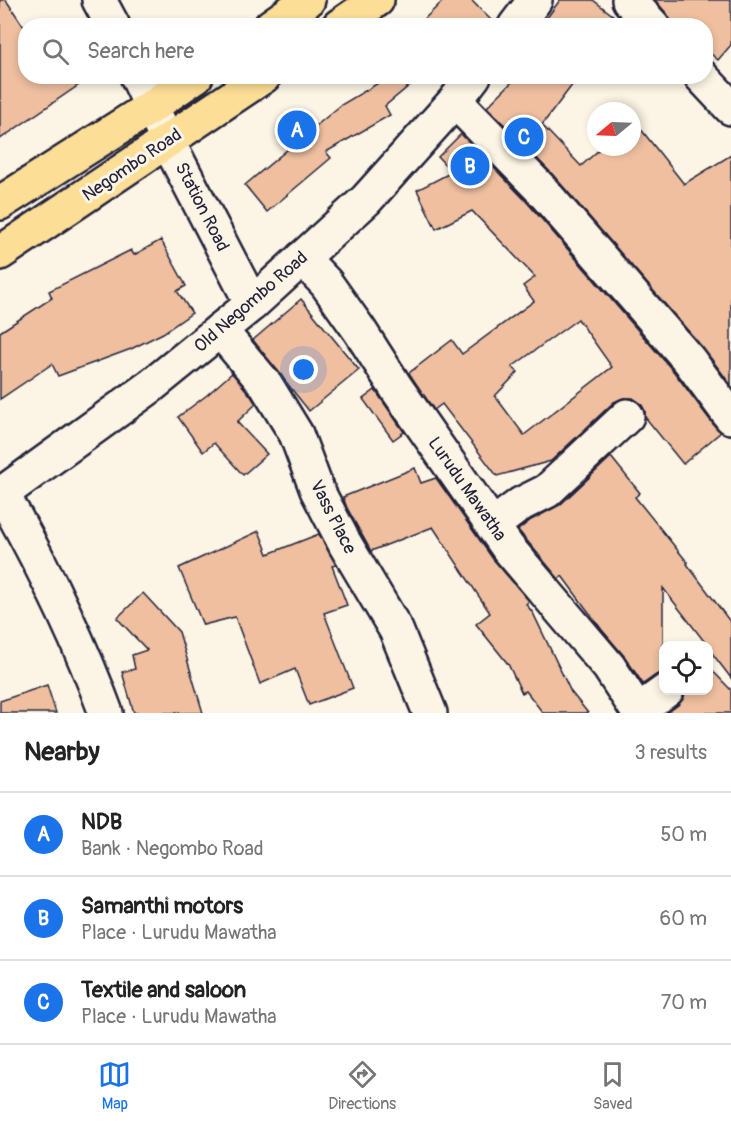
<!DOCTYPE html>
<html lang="en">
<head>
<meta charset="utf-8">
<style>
	:root { --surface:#fff; --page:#f6f6f6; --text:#222; --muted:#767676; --line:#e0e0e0; --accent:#1a73e8 }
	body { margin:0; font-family:Pangolin,sans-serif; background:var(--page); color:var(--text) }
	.controls { position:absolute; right:18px; bottom:18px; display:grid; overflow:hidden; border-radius:12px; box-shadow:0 3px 9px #0003 }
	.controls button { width:54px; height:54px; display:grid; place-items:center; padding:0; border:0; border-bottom:2px solid var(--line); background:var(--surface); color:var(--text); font:30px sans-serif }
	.compass { position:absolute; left:587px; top:102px; width:54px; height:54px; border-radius:50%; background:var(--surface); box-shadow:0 3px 9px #0003; rotate:251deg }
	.you { position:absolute; left:304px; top:370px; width:21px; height:21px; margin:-15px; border:4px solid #fff; border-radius:50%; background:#1a73e8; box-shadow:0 0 0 9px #1a73e833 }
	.badge { display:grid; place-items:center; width:39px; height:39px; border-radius:50%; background:var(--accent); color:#fff; font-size:20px; font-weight:700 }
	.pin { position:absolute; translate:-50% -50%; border:3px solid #fff; box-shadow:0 2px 6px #0006 }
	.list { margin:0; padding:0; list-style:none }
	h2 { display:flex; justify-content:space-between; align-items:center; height:78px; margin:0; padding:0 24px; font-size:26px }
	h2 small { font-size:20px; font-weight:400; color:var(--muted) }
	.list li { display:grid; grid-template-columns:39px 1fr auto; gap:18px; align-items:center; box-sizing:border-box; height:84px; padding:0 24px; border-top:2px solid var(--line) }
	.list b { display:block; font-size:22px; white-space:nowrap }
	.list p { margin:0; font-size:20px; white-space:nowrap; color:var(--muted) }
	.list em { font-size:20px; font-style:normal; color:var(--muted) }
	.icon { flex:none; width:33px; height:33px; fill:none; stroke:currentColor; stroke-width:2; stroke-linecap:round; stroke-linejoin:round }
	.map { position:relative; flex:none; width:731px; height:713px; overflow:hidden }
	.search { position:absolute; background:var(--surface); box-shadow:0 3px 9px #0003; left:18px; right:18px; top:18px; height:66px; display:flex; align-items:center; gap:15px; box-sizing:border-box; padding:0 21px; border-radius:24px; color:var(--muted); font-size:22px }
	.sheet { height:330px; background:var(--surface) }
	nav { display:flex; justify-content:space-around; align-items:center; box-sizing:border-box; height:84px; border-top:2px solid var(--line); background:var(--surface); font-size:16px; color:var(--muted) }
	nav a { display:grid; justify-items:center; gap:3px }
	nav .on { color:var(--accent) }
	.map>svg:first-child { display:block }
	.building { fill:#efbfa0; stroke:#22223b; stroke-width:1.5; fill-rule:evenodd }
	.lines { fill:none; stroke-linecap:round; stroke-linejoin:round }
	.street-casing { stroke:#22223b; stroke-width:38 }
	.secondary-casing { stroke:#22223b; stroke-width:38 }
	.highway-casing { stroke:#22223b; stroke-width:38 }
	.street { stroke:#fcf5e5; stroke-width:33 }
	.secondary { stroke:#fcf5e5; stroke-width:33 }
	.highway { stroke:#fcde96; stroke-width:33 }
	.labels { text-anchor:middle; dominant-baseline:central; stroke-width:6; stroke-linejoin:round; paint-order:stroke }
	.street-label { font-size:18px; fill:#22223b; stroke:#fcf5e5 }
</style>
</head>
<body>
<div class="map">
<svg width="731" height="713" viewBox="0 0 731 713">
	<rect width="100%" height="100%" fill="#fcf5e5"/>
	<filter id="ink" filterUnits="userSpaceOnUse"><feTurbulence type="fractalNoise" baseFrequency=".0167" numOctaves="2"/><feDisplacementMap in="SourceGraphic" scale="12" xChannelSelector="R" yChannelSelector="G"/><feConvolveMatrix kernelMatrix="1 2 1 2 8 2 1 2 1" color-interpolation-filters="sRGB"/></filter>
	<g filter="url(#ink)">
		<g class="building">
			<polygon points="0,0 6,0 26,30 26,76 92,76 0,139"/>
			<polygon points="444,0 471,0 497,26 417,26"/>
			<polygon points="560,0 593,0 627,26 541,26"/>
			<polygon points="655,0 731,0 731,45 718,60 705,49 705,26 671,26 671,21 667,14"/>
			<polygon points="390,76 421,76 385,106 390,115 326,152 331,158 267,212 245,185 341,105"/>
			<polygon points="518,76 579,76 542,125 581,166 602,147 632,147 632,118 684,184 731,155 731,385 703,348 553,175 487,107"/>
			<path d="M461,134L525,200L674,372L716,428L721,432L683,464L645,417V411L641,404L633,398H623L614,402L551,461L497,476L442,404L434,410L413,379L409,373L452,340L462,354L534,301L523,286L535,277L472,211L436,229L417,190L452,172L438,157ZM578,319L612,367L524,435L495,396L518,372L512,367Z"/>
			<polygon points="161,240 186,286 177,291 192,313 163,333 131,349 58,376 52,364 0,399 0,332 52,298 49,291 131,250 134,255"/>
			<polygon points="301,299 359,370 309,411 253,340"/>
			<polygon points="232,373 251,396 256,404 237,422 267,454 243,475 214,443 203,452 178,417 207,395"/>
			<polygon points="375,390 404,432 393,440 363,399"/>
			<polygon points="611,457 640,493 635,497 688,563 687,564 731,623 731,678 708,648 708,645 707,645 663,588 663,672 656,675 643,684 625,657 602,630 562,576 559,579 518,530 531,520 560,505"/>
			<polygon points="415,468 421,483 436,478 493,559 529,601 526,604 533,613 571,692 588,713 543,713 526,691 522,693 508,664 476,624 490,613 433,527 371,551 347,508 343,497"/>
			<polygon points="259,531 268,554 319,534 336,565 332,566 347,605 324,613 353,688 309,705 295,669 260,684 235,617 203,625 179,568"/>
			<polygon points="143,593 179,632 203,713 134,713 122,672 135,669 132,655 147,650 117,618"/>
			<polygon points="708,666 731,690 731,713 667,713 678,705 684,698 685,690 708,690"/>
			<polygon points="47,685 56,713 0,713 0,701"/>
		</g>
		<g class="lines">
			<g class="street-casing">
				<g id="street">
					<polyline points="629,0 653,26"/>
					<polyline points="701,76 731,108"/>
					<polyline points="455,101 539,187 689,360 731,417"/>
					<polyline points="302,258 326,283 360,331 397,389 508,548 609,667 639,713"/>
					<polyline points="220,330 266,385 296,434 317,490 345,544 396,630 430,713"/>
					<path d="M2,493C42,564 78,637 106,713"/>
					<polyline points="493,525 521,504 547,491 627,416"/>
					<polyline points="638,711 667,690"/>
				</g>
			</g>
			<g class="secondary-casing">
				<g id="secondary">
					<polyline points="99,0 113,26"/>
					<polyline points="515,26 535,0"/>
					<polyline points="137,76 168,142 252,304"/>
					<polyline points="0,495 151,386 252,304 366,200 455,101 474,76"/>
				</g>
			</g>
			<g class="highway-casing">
				<g id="highway">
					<polyline points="271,26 308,0"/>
					<polyline points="339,26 377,0"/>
					<polyline points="0,203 151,107 196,76"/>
					<polyline points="0,253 264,76"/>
				</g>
			</g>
			<use href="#street" class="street"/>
			<use href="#secondary" class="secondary"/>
			<use href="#highway" class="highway"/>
		</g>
	</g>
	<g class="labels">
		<g class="street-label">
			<text transform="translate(132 165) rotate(-34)">Negombo Road</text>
			<text transform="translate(202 207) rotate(63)">Station Road</text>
			<text transform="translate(251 302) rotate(-41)">Old Negombo Road</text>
			<text transform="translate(467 489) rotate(55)">Lurudu Mawatha</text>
			<text transform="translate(333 517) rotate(63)">Vass Place</text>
		</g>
	</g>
</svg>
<div class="controls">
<button><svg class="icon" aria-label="locate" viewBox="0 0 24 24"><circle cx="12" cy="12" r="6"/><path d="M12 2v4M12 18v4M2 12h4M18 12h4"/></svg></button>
</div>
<svg class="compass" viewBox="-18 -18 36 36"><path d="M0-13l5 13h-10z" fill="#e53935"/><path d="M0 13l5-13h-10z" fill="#767676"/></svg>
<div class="you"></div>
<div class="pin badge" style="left:297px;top:130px">A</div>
<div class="pin badge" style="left:470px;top:166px">B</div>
<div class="pin badge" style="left:524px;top:137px">C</div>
<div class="search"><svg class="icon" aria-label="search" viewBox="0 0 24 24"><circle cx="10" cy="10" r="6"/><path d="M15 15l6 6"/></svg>Search here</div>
</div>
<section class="sheet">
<h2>Nearby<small>3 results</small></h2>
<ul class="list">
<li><span class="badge">A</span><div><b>NDB</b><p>Bank · Negombo Road</p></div><em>50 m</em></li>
<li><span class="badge">B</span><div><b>Samanthi motors</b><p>Place · Lurudu Mawatha</p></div><em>60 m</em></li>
<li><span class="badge">C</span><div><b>Textile and saloon</b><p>Place · Lurudu Mawatha</p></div><em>70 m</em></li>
</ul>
</section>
<nav>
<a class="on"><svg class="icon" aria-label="map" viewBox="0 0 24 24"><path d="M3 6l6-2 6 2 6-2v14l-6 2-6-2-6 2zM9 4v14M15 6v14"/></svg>Map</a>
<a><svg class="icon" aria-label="directions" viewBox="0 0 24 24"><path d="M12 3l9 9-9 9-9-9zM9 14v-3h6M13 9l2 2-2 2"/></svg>Directions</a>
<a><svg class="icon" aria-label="saved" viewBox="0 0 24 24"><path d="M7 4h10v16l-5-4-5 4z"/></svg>Saved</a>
</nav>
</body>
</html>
